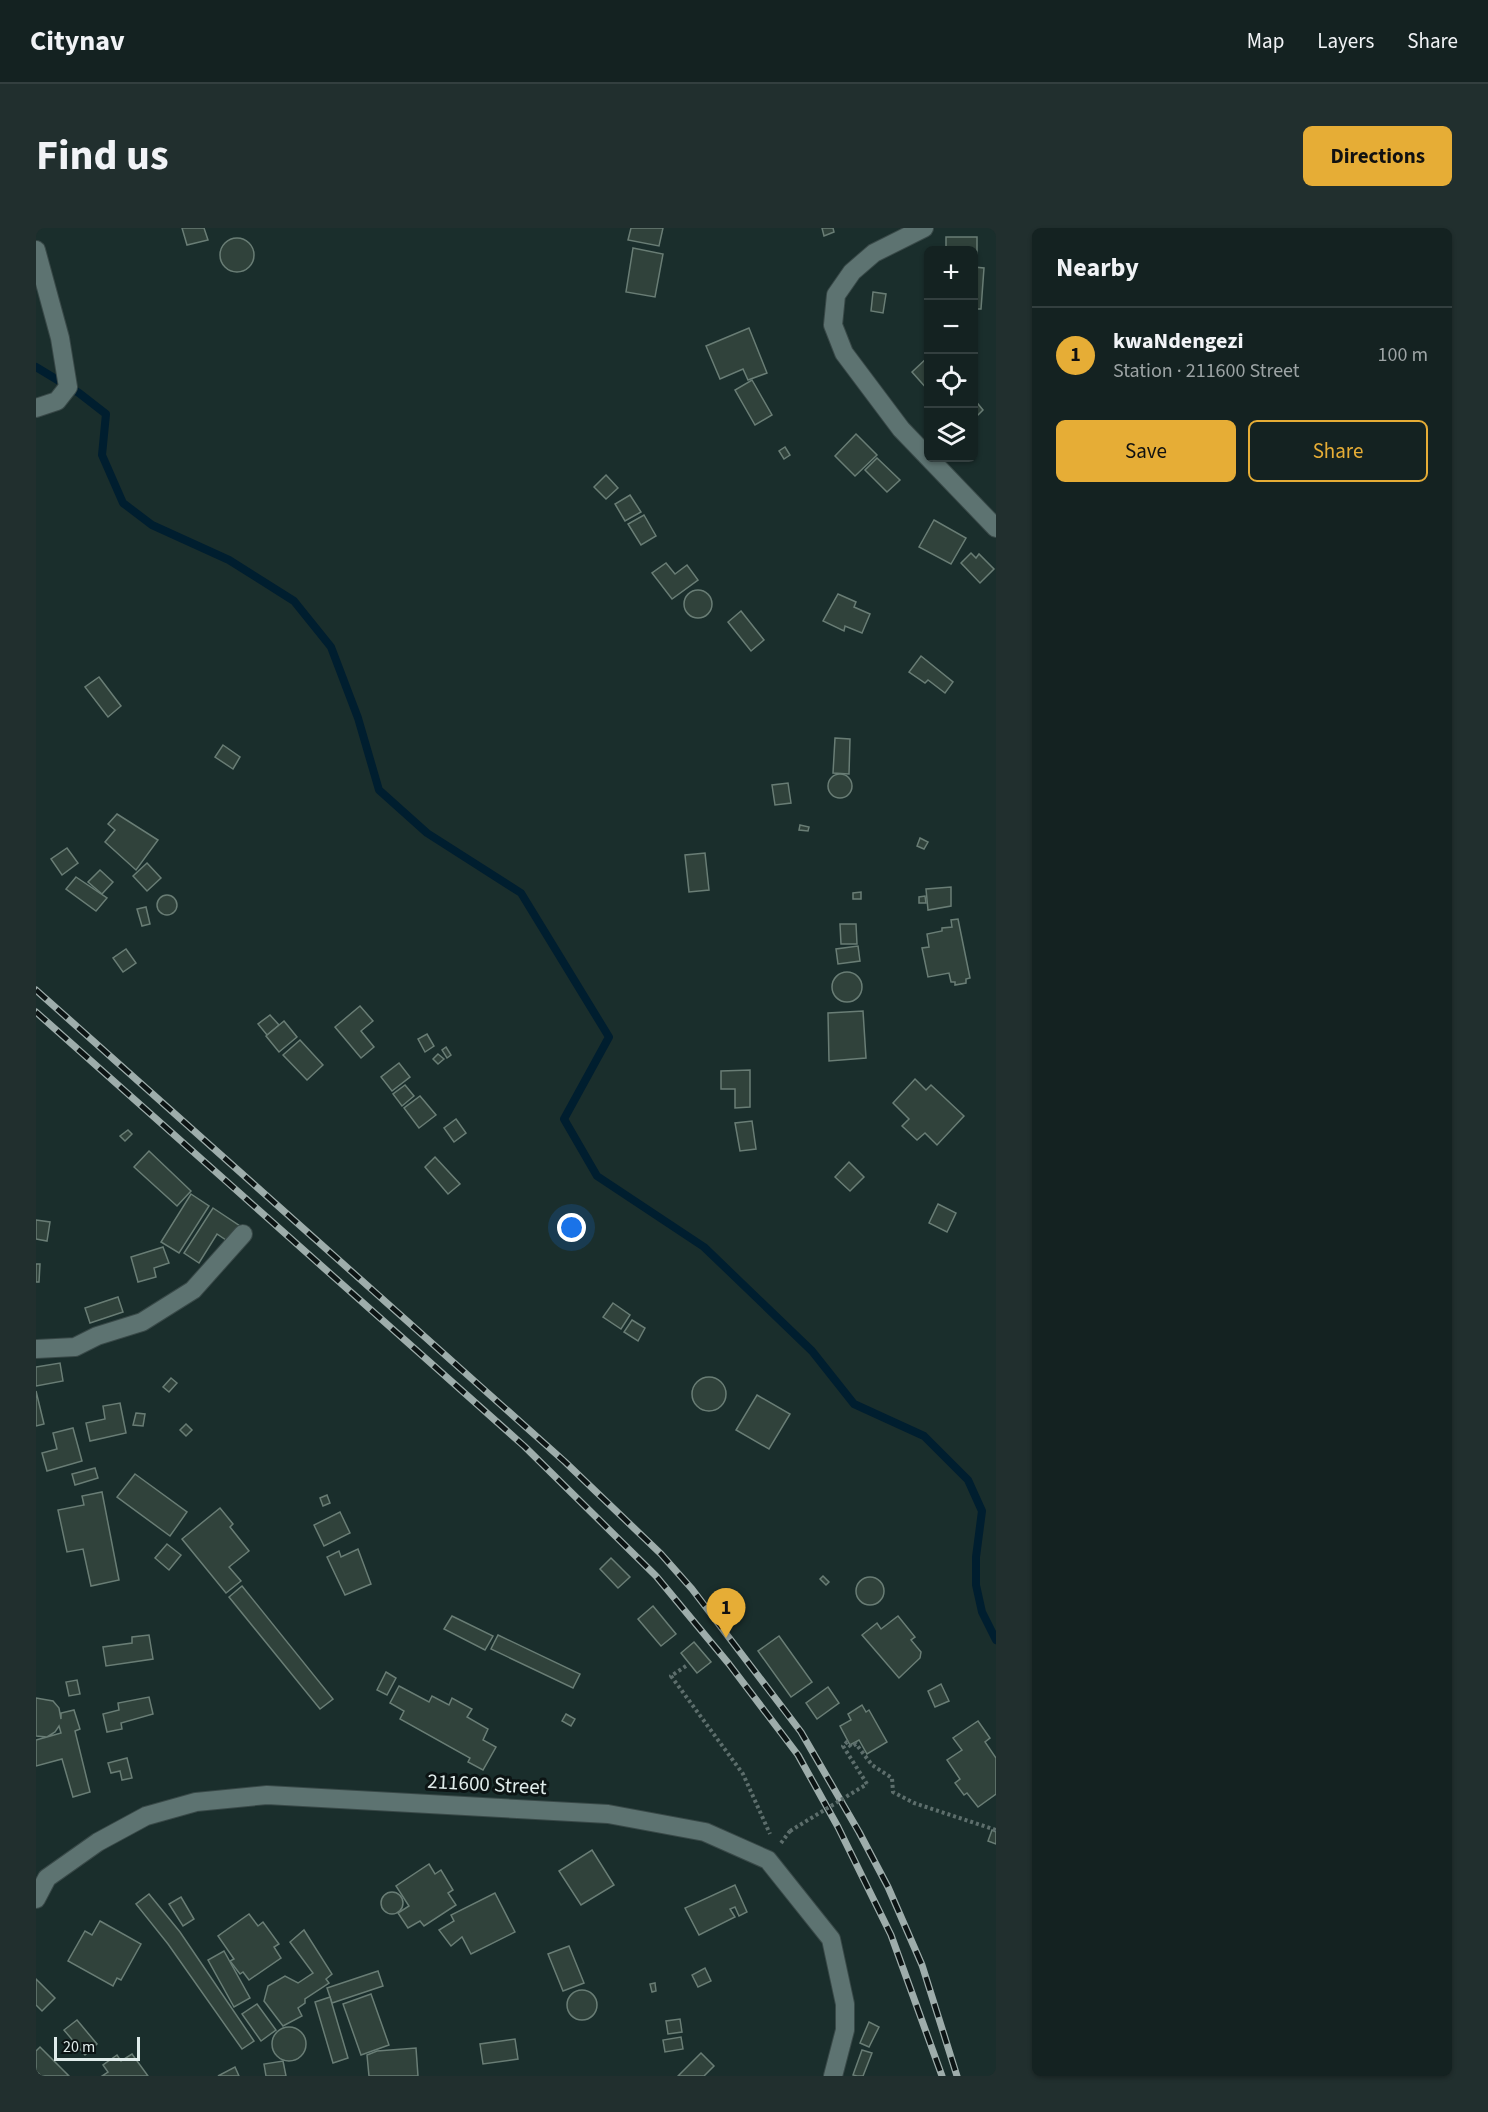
<!DOCTYPE html>
<html lang="en">
<head>
<meta charset="utf-8">
<style>
	:root { --surface:#142221; --page:#212f2e; --text:#f1f3f6; --muted:#9da4a5; --line:#333f3f; --accent:#e6ad36 }
	body { margin:0; font-family:"Source Sans 3",sans-serif; background:var(--page); color:var(--text) }
	.controls { position:absolute; right:18px; top:18px; display:grid; overflow:hidden; border-radius:9px; box-shadow:0 2px 4px #0004 }
	.controls button { width:54px; height:54px; display:grid; place-items:center; padding:0; border:0; border-bottom:2px solid var(--line); background:var(--surface); color:var(--text); font:30px sans-serif }
	.scale { position:absolute; left:18px; bottom:15px; width:86px; box-sizing:border-box; padding-left:6px; border:3px solid #e0eceb; border-top:0; font-size:16px; line-height:21px; white-space:nowrap; color:#e0eceb; -webkit-text-stroke:4px #0c1414; paint-order:stroke }
	.you { position:absolute; left:536px; top:1000px; width:21px; height:21px; margin:-15px; border:4px solid #fff; border-radius:50%; background:#1a73e8; box-shadow:0 0 0 9px #1a73e833 }
	.badge { display:grid; place-items:center; width:39px; height:39px; border-radius:50%; background:var(--accent); color:#111; font-size:20px; font-weight:700 }
	.pin { position:absolute; translate:-50% -50px; filter:drop-shadow(0 2px 3px #0008) }
	.pin::after { content:''; position:absolute; top:32px; width:21px; height:18px; background:inherit; clip-path:polygon(0 0,100% 0,50% 100%) }
	.list { margin:0; padding:0; list-style:none }
	h2 { display:flex; justify-content:space-between; align-items:center; height:78px; margin:0; padding:0 24px; font-size:26px }
	h2 small { font-size:20px; font-weight:400; color:var(--muted) }
	.list li { display:grid; grid-template-columns:39px 1fr auto; gap:18px; align-items:center; box-sizing:border-box; height:96px; padding:0 24px; border-top:2px solid var(--line) }
	.list b { display:block; font-size:22px; white-space:nowrap }
	.list p { margin:0; font-size:20px; white-space:nowrap; color:var(--muted) }
	.list em { font-size:20px; font-style:normal; color:var(--muted) }
	.actions { display:flex; gap:12px; padding:18px 24px }
	.actions a { flex:1; padding:14px 0; border:2px solid var(--accent); border-radius:9px; text-align:center; font-size:21px; color:var(--accent) }
	.actions .main { background:var(--accent); color:#111 }
	.icon { flex:none; width:33px; height:33px; fill:none; stroke:currentColor; stroke-width:2; stroke-linecap:round; stroke-linejoin:round }
	.map { position:relative; flex:none; width:960px; height:1848px; overflow:hidden; border-radius:9px }
	header { display:flex; align-items:center; gap:36px; box-sizing:border-box; height:84px; padding:0 30px; background:var(--surface); border-bottom:2px solid var(--line) }
	header strong { font-size:28px }
	nav { display:flex; gap:33px; margin-inline-start:auto; font-size:21px }
	.intro { display:flex; align-items:center; justify-content:space-between; box-sizing:border-box; height:144px; padding:0 36px }
	h1 { margin:0; font-size:42px }
	.button { padding:15px 27px; border-radius:9px; background:var(--accent); color:#111; font-size:21px; font-weight:700 }
	main { display:flex; gap:36px; padding:0 36px }
	aside { flex:1; background:var(--surface); border-radius:9px; box-shadow:0 2px 4px #0004 }
	.map>svg:first-child { display:block }
	.lines { fill:none; stroke-linecap:round; stroke-linejoin:round }
	.stream { stroke:#001e2f; stroke-width:8 }
	.building { fill:#30423b; stroke:#697d75; stroke-width:1.5; fill-rule:evenodd }
	.minor-casing { stroke:#394948; stroke-width:20 }
	.path { stroke:#5d6e6c; stroke-width:4; stroke-dasharray:3 3; stroke-linecap:butt }
	.minor { stroke:#5d7371; stroke-width:18 }
	.rail-casing { stroke:#9eadab; stroke-width:7 }
	.rail { stroke:#0c1414; stroke-width:4.5; stroke-dasharray:14; stroke-linecap:butt }
	.path-bridge { stroke:#5d6e6c; stroke-width:4; stroke-dasharray:3 3; stroke-linecap:butt }
	.labels { text-anchor:middle; dominant-baseline:central; stroke-width:6; stroke-linejoin:round; paint-order:stroke }
	.street-label { font-size:21px; fill:#e0eceb; stroke:#0c1414 }
</style>
</head>
<body>
<header>
<strong>Citynav</strong>
<nav><a>Map</a><a>Layers</a><a>Share</a></nav>
</header>
<div class="intro"><h1>Find us</h1><a class="button">Directions</a></div>
<main>
<div class="map">
<svg width="960" height="1848" viewBox="0 0 960 1848">
	<rect width="100%" height="100%" fill="#1a2e2c"/>
	<g class="lines">
		<polyline class="stream" points="0,139 43,165 70,186 66,227 87,275 116,297 193,332 258,373 295,419 322,490 343,562 391,605 485,665 573,809 528,891 561,948 668,1019 776,1123 818,1176 888,1208 932,1252 946,1283 940,1329 940,1357 946,1384 960,1412"/>
	</g>
	<g class="building">
		<polygon points="146,0 168,0 172,12 151,17"/>
		<polygon points="595,0 627,0 623,18 592,12"/>
		<polygon points="786,0 797,0 798,4 788,8"/>
		<polygon points="910,9 941,9 941,37 938,37 938,22 910,22"/>
		<circle cx="201" cy="27" r="17"/>
		<polygon points="597,20 627,26 619,69 590,64"/>
		<polygon points="938,39 948,40 945,81 938,81"/>
		<polygon points="837,64 850,66 847,85 835,83"/>
		<polygon points="713,100 731,145 712,152 707,141 684,151 670,118"/>
		<polygon points="892,129 892,162 876,144"/>
		<polygon points="716,152 736,187 719,197 699,162"/>
		<polygon points="938,171 947,182 938,191"/>
		<polygon points="820,206 841,227 819,248 799,228"/>
		<polygon points="749,219 754,227 748,231 743,223"/>
		<polygon points="841,230 864,252 851,264 829,242"/>
		<polygon points="570,247 582,260 570,271 558,259"/>
		<polygon points="594,267 605,284 589,293 579,276"/>
		<polygon points="608,287 620,308 605,317 592,296"/>
		<polygon points="898,292 930,310 915,336 883,319"/>
		<polygon points="935,325 940,330 943,326 958,341 944,355 925,335"/>
		<polygon points="630,335 639,346 651,337 662,352 636,371 616,345"/>
		<circle cx="662" cy="376" r="14"/>
		<polygon points="802,366 820,374 818,379 834,386 826,405 809,398 808,403 787,393"/>
		<polygon points="705,383 728,412 715,423 692,394"/>
		<polygon points="885,428 917,454 909,465 892,452 889,455 873,444"/>
		<polygon points="63,449 85,478 72,489 49,459"/>
		<polygon points="799,510 814,511 813,546 797,545"/>
		<polygon points="187,517 204,529 197,541 179,529"/>
		<circle cx="804" cy="558" r="12"/>
		<polygon points="752,555 755,575 739,577 736,557"/>
		<polygon points="81,586 122,612 100,642 69,614 79,602 72,596"/>
		<polygon points="764,597 773,599 772,603 763,602"/>
		<polygon points="884,610 892,614 888,621 881,618"/>
		<polygon points="31,620 42,635 26,647 15,631"/>
		<polygon points="669,625 673,662 653,664 649,627"/>
		<polygon points="111,635 125,650 111,663 97,648"/>
		<polygon points="64,642 77,654 66,666 52,654"/>
		<polygon points="40,649 71,670 60,683 30,661"/>
		<polygon points="915,659 915,678 892,682 890,661"/>
		<polygon points="825,664 825,671 817,671 817,665"/>
		<circle cx="131" cy="677" r="10"/>
		<polygon points="889,668 890,675 883,675 883,669"/>
		<polygon points="110,679 114,696 106,698 101,681"/>
		<polygon points="922,691 934,750 930,751 930,755 919,757 919,754 915,754 913,745 892,749 886,720 893,719 891,706 906,703 906,700 916,699 915,692"/>
		<polygon points="804,696 820,696 821,716 805,716"/>
		<polygon points="822,718 824,733 802,736 800,721"/>
		<polygon points="90,721 100,735 87,744 77,730"/>
		<circle cx="811" cy="759" r="15"/>
		<polygon points="324,778 337,793 325,803 338,819 325,830 299,799"/>
		<polygon points="827,783 830,830 793,833 792,785"/>
		<polygon points="234,787 243,797 231,807 222,796"/>
		<polygon points="248,793 261,809 243,824 230,808"/>
		<polygon points="391,806 398,818 389,824 382,811"/>
		<polygon points="264,812 287,837 271,852 247,827"/>
		<polygon points="410,819 415,827 411,830 406,822"/>
		<polygon points="402,826 408,831 402,836 397,831"/>
		<polygon points="363,835 374,849 356,863 345,849"/>
		<polygon points="714,842 714,879 699,880 699,861 685,861 685,843"/>
		<polygon points="879,851 890,862 895,857 928,888 901,917 889,905 881,912 866,898 873,891 857,875"/>
		<polygon points="369,857 378,868 366,878 357,866"/>
		<polygon points="384,868 400,887 383,900 368,880"/>
		<polygon points="420,891 430,905 418,914 408,900"/>
		<polygon points="716,893 720,921 704,923 699,895"/>
		<polygon points="92,902 96,906 89,913 84,908"/>
		<polygon points="113,923 155,963 141,978 98,939"/>
		<polygon points="399,929 424,956 412,966 389,939"/>
		<polygon points="813,934 828,949 814,963 799,949"/>
		<polygon points="155,966 173,978 143,1025 125,1014"/>
		<polygon points="902,976 920,985 911,1004 893,995"/>
		<polygon points="177,980 204,998 193,1014 181,1006 163,1035 148,1025"/>
		<polygon points="0,992 14,994 11,1013 0,1011"/>
		<polygon points="127,1019 133,1035 118,1040 120,1049 102,1054 95,1029"/>
		<polygon points="0,1036 4,1036 3,1054 0,1054"/>
		<polygon points="82,1069 87,1084 54,1095 49,1080"/>
		<polygon points="577,1075 594,1087 585,1101 567,1089"/>
		<polygon points="596,1092 609,1100 602,1113 588,1104"/>
		<polygon points="24,1135 27,1153 0,1158 0,1139"/>
		<circle cx="673" cy="1166" r="17"/>
		<polygon points="135,1150 141,1155 133,1164 127,1159"/>
		<polygon points="0,1163 8,1196 0,1198"/>
		<polygon points="721,1167 754,1186 733,1221 700,1202"/>
		<polygon points="84,1175 90,1205 54,1213 50,1195 69,1191 67,1178"/>
		<polygon points="100,1185 109,1186 107,1198 97,1197"/>
		<polygon points="150,1196 156,1202 150,1208 144,1202"/>
		<polygon points="37,1200 46,1233 11,1243 6,1225 21,1221 17,1205"/>
		<polygon points="59,1240 62,1250 39,1257 36,1246"/>
		<polygon points="99,1246 151,1284 134,1308 81,1269"/>
		<polygon points="66,1264 83,1352 55,1358 47,1321 31,1324 22,1282 48,1277 46,1268"/>
		<polygon points="291,1267 294,1275 287,1278 284,1270"/>
		<polygon points="184,1280 197,1296 194,1299 213,1323 193,1339 205,1353 190,1365 146,1311"/>
		<polygon points="304,1284 314,1305 288,1318 278,1297"/>
		<polygon points="131,1316 145,1327 133,1342 119,1330"/>
		<polygon points="322,1321 335,1356 309,1367 291,1329 303,1323 305,1329"/>
		<polygon points="575,1330 594,1349 582,1360 564,1341"/>
		<polygon points="787,1348 793,1354 790,1357 784,1351"/>
		<circle cx="834" cy="1363" r="14"/>
		<polygon points="206,1358 297,1471 284,1481 193,1369"/>
		<polygon points="617,1378 640,1406 625,1418 602,1391"/>
		<polygon points="416,1388 457,1408 449,1422 408,1401"/>
		<polygon points="862,1388 879,1409 875,1412 885,1424 884,1430 863,1450 826,1407 841,1395 845,1401"/>
		<polygon points="113,1407 117,1431 70,1438 67,1419 96,1415 96,1409"/>
		<polygon points="462,1407 544,1446 537,1460 455,1421"/>
		<polygon points="743,1408 776,1454 755,1469 722,1423"/>
		<polygon points="658,1414 675,1434 661,1445 645,1425"/>
		<polygon points="350,1444 360,1450 351,1467 341,1462"/>
		<polygon points="41,1452 44,1466 33,1468 30,1454"/>
		<polygon points="905,1456 913,1473 899,1479 892,1463"/>
		<polygon points="363,1458 393,1474 396,1468 413,1477 416,1470 436,1481 431,1489 452,1501 447,1512 460,1519 447,1542 432,1534 434,1530 364,1491 368,1483 354,1475"/>
		<polygon points="792,1459 803,1475 781,1491 770,1475"/>
		<polygon points="113,1469 117,1486 85,1495 86,1501 71,1504 67,1486 83,1482 82,1475"/>
		<path d="M0,1470L17,1473L23,1480L25,1491V1485L38,1482L44,1501L39,1503L54,1564L37,1569L26,1531L0,1538V1512L11,1509L0,1508ZM23,1498L25,1505L11,1509L19,1504Z"/>
		<polygon points="826,1477 830,1484 833,1482 851,1514 831,1526 823,1512 814,1517 804,1498 815,1492 812,1486"/>
		<polygon points="530,1486 539,1491 535,1498 526,1493"/>
		<polygon points="942,1493 954,1510 949,1514 960,1530 960,1566 942,1579 931,1565 928,1567 919,1555 924,1551 911,1532 926,1522 917,1510"/>
		<polygon points="91,1530 96,1550 86,1552 84,1543 75,1545 72,1535"/>
		<polygon points="956,1602 960,1604 960,1616 952,1613"/>
		<polygon points="556,1622 578,1657 545,1677 523,1643"/>
		<polygon points="393,1636 399,1646 405,1642 417,1662 412,1665 420,1677 388,1698 384,1693 372,1700 362,1685 373,1678 360,1658"/>
		<polygon points="699,1657 711,1684 703,1688 699,1679 694,1681 699,1689 663,1707 649,1680"/>
		<circle cx="356" cy="1675" r="11"/>
		<polygon points="459,1665 479,1704 435,1726 426,1709 415,1718 403,1702 418,1693 415,1687"/>
		<polygon points="113,1666 144,1704 218,1813 206,1821 132,1716 100,1676"/>
		<polygon points="145,1669 158,1691 147,1698 133,1676"/>
		<polygon points="213,1686 222,1698 227,1694 243,1716 238,1719 245,1730 213,1752 207,1744 204,1746 194,1733 198,1731 182,1708"/>
		<polygon points="64,1693 105,1716 85,1752 81,1750 77,1758 32,1733 49,1703 56,1707"/>
		<polygon points="268,1702 296,1746 290,1751 293,1755 269,1771 269,1775 262,1780 266,1788 247,1798 228,1773 232,1758 249,1748 262,1755 277,1745 254,1714"/>
		<polygon points="533,1718 548,1755 527,1763 512,1726"/>
		<polygon points="188,1723 214,1770 198,1779 172,1732"/>
		<polygon points="669,1740 675,1753 662,1759 656,1747"/>
		<polygon points="342,1743 347,1758 296,1775 291,1760"/>
		<polygon points="0,1751 19,1770 6,1783 0,1777"/>
		<polygon points="619,1755 620,1763 616,1764 614,1756"/>
		<circle cx="546" cy="1777" r="15"/>
		<polygon points="335,1766 353,1817 325,1827 307,1776"/>
		<polygon points="294,1769 312,1830 297,1835 279,1774"/>
		<polygon points="221,1776 240,1802 225,1813 206,1786"/>
		<polygon points="644,1791 646,1804 632,1806 630,1793"/>
		<polygon points="41,1792 61,1816 49,1827 28,1802"/>
		<polygon points="833,1794 843,1799 833,1819 824,1815"/>
		<circle cx="253" cy="1816" r="17"/>
		<polygon points="645,1809 647,1821 629,1824 627,1812"/>
		<polygon points="479,1811 482,1831 447,1836 444,1816"/>
		<polygon points="4,1819 33,1848 5,1848 0,1843 0,1823"/>
		<polygon points="380,1820 382,1848 333,1848 331,1827 341,1823"/>
		<polygon points="826,1822 836,1825 827,1848 821,1848 817,1847"/>
		<polygon points="665,1825 678,1838 668,1848 642,1848"/>
		<polygon points="96,1826 112,1848 66,1848 72,1844 67,1837 81,1827 85,1833"/>
		<polygon points="247,1833 250,1848 230,1848 228,1836"/>
		<polygon points="199,1839 203,1848 182,1848"/>
	</g>
	<g class="lines">
		<g class="minor-casing">
			<g id="minor">
				<polyline points="888,0 838,25 816,44 800,67 797,97 808,125 865,201 960,300"/>
				<polyline points="0,22 24,110 32,159 21,173 0,180"/>
				<polyline points="0,1121 39,1119 61,1108 106,1094 157,1062 207,1006"/>
				<polyline points="0,1671 11,1650 62,1614 110,1588 160,1574 231,1567 572,1586 669,1604 732,1632 795,1711 809,1776 809,1802 797,1848"/>
			</g>
		</g>
		<g class="path">
			<polyline points="650,1438 635,1448 707,1546 734,1606"/>
			<polyline points="831,1556 807,1518 811,1514 815,1519 820,1516 836,1537 856,1550 857,1564 878,1575 960,1602"/>
			<polyline points="745,1615 754,1603"/>
		</g>
		<use href="#minor" class="minor"/>
		<g class="rail-casing">
			<g id="rail">
				<polyline points="0,762 528,1233 625,1326 656,1361 765,1504 823,1604 852,1659 886,1737 921,1848"/>
				<polyline points="0,784 488,1218 620,1348 693,1436 762,1527 802,1599 855,1707 906,1848"/>
			</g>
		</g>
		<use href="#rail" class="rail"/>
		<polyline class="path-bridge" points="754,1603 831,1556"/>
	</g>
	<g class="labels">
		<g class="street-label">
			<text transform="translate(451 1556) rotate(3)">211600 Street</text>
		</g>
	</g>
</svg>
<div class="controls">
<button>+</button>
<button>−</button>
<button><svg class="icon" aria-label="locate" viewBox="0 0 24 24"><circle cx="12" cy="12" r="6"/><path d="M12 2v4M12 18v4M2 12h4M18 12h4"/></svg></button>
<button><svg class="icon" aria-label="layers" viewBox="0 0 24 24"><path d="M12 4l9 5-9 5-9-5zM3 14l9 5 9-5"/></svg></button>
</div>
<div class="scale">20 m</div>
<div class="you"></div>
<div class="pin badge" style="left:690px;top:1410px">1</div>
</div>
<aside>
<h2>Nearby<small></small></h2>
<ul class="list">
<li><span class="badge">1</span><div><b>kwaNdengezi</b><p>Station · 211600 Street</p></div><em>100 m</em></li>
</ul>
<div class="actions"><a class="main">Save</a><a>Share</a></div>
</aside>
</main>
</body>
</html>
